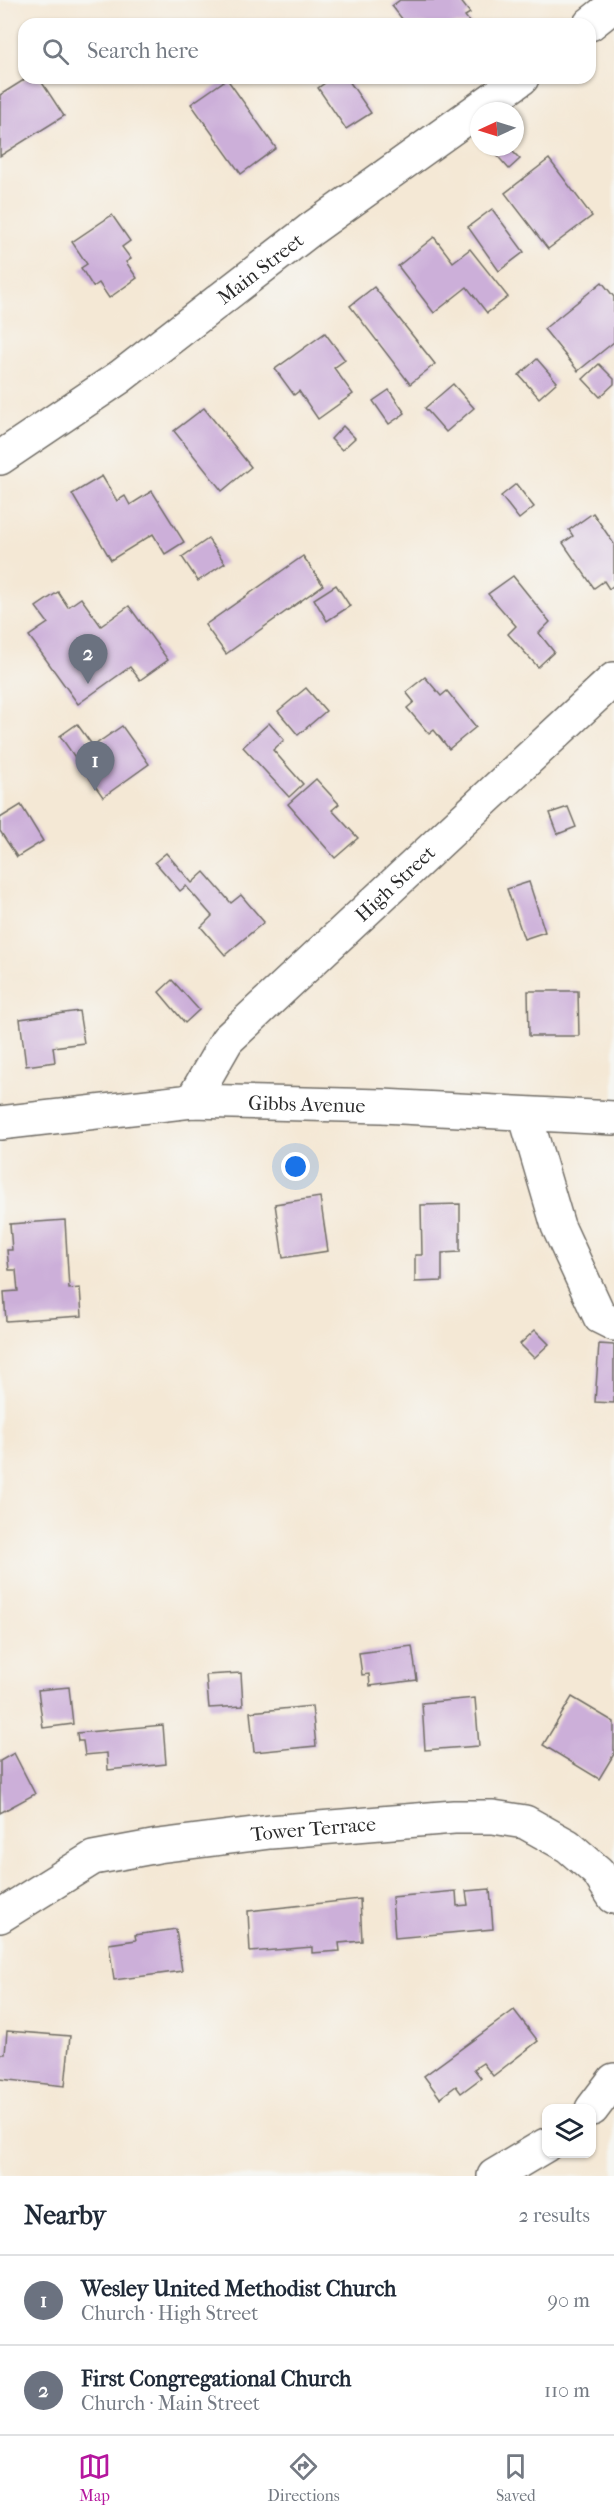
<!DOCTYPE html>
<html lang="en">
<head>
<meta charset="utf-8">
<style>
	:root { --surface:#fff; --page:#f6f6f7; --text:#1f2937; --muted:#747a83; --line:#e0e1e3; --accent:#b5179e }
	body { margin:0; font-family:"IM FELL French Canon",serif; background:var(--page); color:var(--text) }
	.controls { position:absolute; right:18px; bottom:18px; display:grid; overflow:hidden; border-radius:12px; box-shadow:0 2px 4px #0004 }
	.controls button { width:54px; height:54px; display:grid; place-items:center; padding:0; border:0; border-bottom:2px solid var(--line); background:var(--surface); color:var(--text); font:30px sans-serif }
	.compass { position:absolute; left:470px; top:102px; width:54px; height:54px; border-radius:50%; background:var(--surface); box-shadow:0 2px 4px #0004; rotate:266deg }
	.you { position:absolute; left:296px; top:1167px; width:21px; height:21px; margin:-15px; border:4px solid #fff; border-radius:50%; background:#1a73e8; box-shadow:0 0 0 9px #1a73e833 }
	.badge { display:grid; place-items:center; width:39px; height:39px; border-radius:50%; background:var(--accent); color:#fff; font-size:20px; font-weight:700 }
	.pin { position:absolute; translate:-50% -50px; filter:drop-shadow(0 2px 3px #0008) }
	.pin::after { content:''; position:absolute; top:32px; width:21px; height:18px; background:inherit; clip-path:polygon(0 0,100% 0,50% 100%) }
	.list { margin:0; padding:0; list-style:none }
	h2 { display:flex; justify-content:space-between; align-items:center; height:78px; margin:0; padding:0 24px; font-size:26px }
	h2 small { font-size:20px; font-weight:400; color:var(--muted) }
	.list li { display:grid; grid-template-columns:39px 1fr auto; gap:18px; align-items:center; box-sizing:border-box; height:90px; padding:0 24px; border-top:2px solid var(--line) }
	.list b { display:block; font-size:22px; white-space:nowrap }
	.list p { margin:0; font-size:20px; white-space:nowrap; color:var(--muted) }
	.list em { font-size:20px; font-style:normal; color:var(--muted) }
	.icon { flex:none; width:33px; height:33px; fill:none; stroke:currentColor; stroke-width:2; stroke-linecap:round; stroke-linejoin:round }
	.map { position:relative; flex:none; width:614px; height:2176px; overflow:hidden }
	.search { position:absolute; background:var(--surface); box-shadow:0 2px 4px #0004; left:18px; right:18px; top:18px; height:66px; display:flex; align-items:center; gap:15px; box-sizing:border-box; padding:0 21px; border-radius:18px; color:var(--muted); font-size:22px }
	.sheet { height:258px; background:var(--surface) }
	nav { display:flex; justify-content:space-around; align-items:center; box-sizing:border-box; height:84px; border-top:2px solid var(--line); background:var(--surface); font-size:16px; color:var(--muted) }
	nav a { display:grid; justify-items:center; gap:3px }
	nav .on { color:var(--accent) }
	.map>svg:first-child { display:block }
	.building { fill:#ccafd9 }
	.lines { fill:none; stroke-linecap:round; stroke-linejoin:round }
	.minor-casing { stroke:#716d66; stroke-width:36 }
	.major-casing { stroke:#716d66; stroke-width:36 }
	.minor { stroke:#fff; stroke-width:33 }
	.major { stroke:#fff; stroke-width:33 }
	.labels { text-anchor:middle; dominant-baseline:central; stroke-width:4.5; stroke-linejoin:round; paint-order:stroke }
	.street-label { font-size:20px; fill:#2b2b2b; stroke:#f6f6f2 }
</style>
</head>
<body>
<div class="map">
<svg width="614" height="2176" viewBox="0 0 614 2176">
	<rect width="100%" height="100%" fill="#f6f6f2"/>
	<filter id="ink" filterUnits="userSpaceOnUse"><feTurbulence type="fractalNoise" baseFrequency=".0167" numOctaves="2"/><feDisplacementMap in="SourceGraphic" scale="12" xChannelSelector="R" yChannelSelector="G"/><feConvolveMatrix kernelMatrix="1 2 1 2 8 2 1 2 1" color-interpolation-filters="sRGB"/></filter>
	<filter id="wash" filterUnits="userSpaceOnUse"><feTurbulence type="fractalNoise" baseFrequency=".008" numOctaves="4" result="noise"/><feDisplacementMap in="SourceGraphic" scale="24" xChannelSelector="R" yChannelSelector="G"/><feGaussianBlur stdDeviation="1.35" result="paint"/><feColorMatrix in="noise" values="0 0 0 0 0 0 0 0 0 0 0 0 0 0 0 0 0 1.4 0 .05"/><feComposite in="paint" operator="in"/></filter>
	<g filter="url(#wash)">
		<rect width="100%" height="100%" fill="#f4e8d5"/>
		<g id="blocks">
			<g class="building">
				<polygon points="400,0 460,0 470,13 465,16 471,24 406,24 392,6"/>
				<polygon points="27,78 39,78 64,116 0,156 0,95"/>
				<polygon points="332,78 347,78 371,113 346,129 318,88"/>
				<polygon points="227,79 276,148 241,174 191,104"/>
				<polygon points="499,147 508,147 520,159 509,169 494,152"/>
				<polygon points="549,159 592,216 548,249 505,193"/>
				<polygon points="492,209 524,252 499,271 468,227"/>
				<polygon points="112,215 130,241 122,247 131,259 126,262 137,278 109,298 99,283 93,287 81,268 87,264 72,242"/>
				<polygon points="434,237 453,262 470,249 508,297 487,313 467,287 434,313 398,266"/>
				<polygon points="602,282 614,297 614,342 578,371 544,329"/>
				<polygon points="374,287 435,364 410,384 350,306"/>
				<polygon points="325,333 345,360 334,368 353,394 318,419 299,391 294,395 275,369"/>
				<polygon points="537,359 557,382 539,398 519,375"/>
				<polygon points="599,364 614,379 614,384 600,397 583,379"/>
				<polygon points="453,384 474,408 446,432 425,408"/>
				<polygon points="389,390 405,413 389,424 373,401"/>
				<polygon points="204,408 251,467 222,491 174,431"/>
				<polygon points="343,426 355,438 342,450 331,439"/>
				<polygon points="102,476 117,501 125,496 130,505 152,491 184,542 165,554 153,534 111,560 72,494"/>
				<polygon points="516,484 534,507 519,519 501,496"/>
				<polygon points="593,513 614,544 614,585 609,589 604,581 594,588 563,543 573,536 569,530"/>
				<polygon points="208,539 225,563 198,581 182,557"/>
				<polygon points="303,556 323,585 226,654 205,625"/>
				<polygon points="513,576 550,622 539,633 554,652 538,667 508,634 516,626 488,594"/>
				<polygon points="336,585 350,606 327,621 314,599"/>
				<polygon points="58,592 68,607 81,598 101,626 129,606 168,660 140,680 130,667 78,704 29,636 48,623 36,607"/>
				<polygon points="425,677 441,696 447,691 476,727 449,749 434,730 429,734 407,708 414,702 406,692"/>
				<polygon points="306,688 326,711 298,735 278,711"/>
				<polygon points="269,723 284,740 273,750 303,784 289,797 243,747"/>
				<polygon points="77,724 93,746 122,726 149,764 103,797 60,736"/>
				<polygon points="316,779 339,804 332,810 358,838 335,858 288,804"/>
				<polygon points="21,805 43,841 17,857 0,831 0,818"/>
				<polygon points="568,807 576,827 558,834 550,813"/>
				<polygon points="166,853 192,883 204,872 231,903 241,895 264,922 225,955 201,927 212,916 186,886 180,891 155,862"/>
				<polygon points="529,882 545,932 524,939 507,889"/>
				<polygon points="172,980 199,1010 185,1023 159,992"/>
				<polygon points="528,991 578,991 579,1036 529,1036"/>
				<polygon points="79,1011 84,1043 53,1047 55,1062 26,1066 20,1019"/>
				<polygon points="320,1197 328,1251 283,1258 275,1204"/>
				<polygon points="460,1204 460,1252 442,1253 442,1281 415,1282 415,1255 422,1255 421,1205"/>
				<polygon points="65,1220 69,1289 80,1288 82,1316 6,1321 4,1292 18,1291 16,1270 9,1270 7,1250 12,1250 10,1224"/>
				<polygon points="535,1330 549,1344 534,1358 520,1344"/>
				<polygon points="599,1344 614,1345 614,1403 595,1402"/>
				<polygon points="412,1646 417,1680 370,1686 369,1674 362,1675 359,1653"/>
				<polygon points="241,1673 243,1706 209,1708 206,1675"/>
				<polygon points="69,1687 73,1724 43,1728 38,1690"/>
				<polygon points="572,1697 614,1722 614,1754 599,1779 543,1745"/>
				<polygon points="475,1698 479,1746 425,1750 422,1703"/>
				<polygon points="312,1706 316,1746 254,1752 250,1712"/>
				<polygon points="163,1725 166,1764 108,1770 107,1753 85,1755 83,1741 78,1741 77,1733"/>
				<polygon points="14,1753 35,1794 0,1813 0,1761"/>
				<polygon points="490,1889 493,1929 395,1938 392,1897 456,1891 457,1906 468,1905 466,1891"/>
				<polygon points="360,1899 362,1941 339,1943 340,1951 312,1953 312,1947 250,1952 248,1911"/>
				<polygon points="176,1929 182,1971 114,1980 109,1944 136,1940 135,1935"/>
				<polygon points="514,2010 538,2041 493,2076 483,2063 474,2069 481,2078 461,2093 456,2086 440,2098 424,2076"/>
				<polygon points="7,2031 70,2036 65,2086 0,2079 0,2054 5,2054"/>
			</g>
		</g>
	</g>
	<g filter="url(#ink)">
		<use href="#blocks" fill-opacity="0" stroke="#716d66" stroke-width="1.5"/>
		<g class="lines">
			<g class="minor-casing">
				<g id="minor">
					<path id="s1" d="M192,1101L227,1040L614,679"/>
					<polyline points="525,1114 558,1226 600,1317 614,1324"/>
					<path id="s2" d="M0,1916L93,1858L158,1846L270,1832L454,1817H493L525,1822L568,1846L598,1872L614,1897"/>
					<polyline points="592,2109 614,2080"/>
					<polyline points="494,2176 546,2145"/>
				</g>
			</g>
			<g class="major-casing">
				<g id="major">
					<polyline points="590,24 614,5"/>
					<path id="s3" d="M0,458L120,377L310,230L522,78"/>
					<path id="s4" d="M0,1123L192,1101L382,1106L614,1118"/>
				</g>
			</g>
			<use href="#minor" class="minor"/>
			<use href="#major" class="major"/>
		</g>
	</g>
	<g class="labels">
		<g class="street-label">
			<text stroke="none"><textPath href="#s3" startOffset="322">Main Street</textPath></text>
			<text stroke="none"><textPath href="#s1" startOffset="300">High Street</textPath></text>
			<text stroke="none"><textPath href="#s4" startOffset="308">Gibbs Avenue</textPath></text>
			<text stroke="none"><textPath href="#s2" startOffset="332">Tower Terrace</textPath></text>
		</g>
	</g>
</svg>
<div class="controls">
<button><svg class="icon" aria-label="layers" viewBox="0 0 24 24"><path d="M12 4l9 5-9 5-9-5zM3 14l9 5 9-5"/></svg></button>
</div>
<svg class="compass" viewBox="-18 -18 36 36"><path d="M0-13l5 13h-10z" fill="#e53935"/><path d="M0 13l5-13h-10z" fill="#747a83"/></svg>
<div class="you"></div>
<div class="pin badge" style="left:95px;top:791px;background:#6b7280">1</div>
<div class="pin badge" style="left:88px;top:684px;background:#6b7280">2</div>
<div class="search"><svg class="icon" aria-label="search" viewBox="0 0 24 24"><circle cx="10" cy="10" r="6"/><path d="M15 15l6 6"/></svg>Search here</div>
</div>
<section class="sheet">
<h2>Nearby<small>2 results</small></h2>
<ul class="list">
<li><span class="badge" style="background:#6b7280">1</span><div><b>Wesley United Methodist Church</b><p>Church · High Street</p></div><em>90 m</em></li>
<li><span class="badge" style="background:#6b7280">2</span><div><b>First Congregational Church</b><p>Church · Main Street</p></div><em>110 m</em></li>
</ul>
</section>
<nav>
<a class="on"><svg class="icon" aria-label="map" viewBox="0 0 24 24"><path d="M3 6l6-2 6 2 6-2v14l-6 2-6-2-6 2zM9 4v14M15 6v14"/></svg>Map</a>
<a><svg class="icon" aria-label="directions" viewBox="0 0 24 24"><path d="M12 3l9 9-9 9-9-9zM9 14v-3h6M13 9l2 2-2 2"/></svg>Directions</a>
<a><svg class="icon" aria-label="saved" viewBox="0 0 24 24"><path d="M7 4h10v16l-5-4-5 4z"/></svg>Saved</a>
</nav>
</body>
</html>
